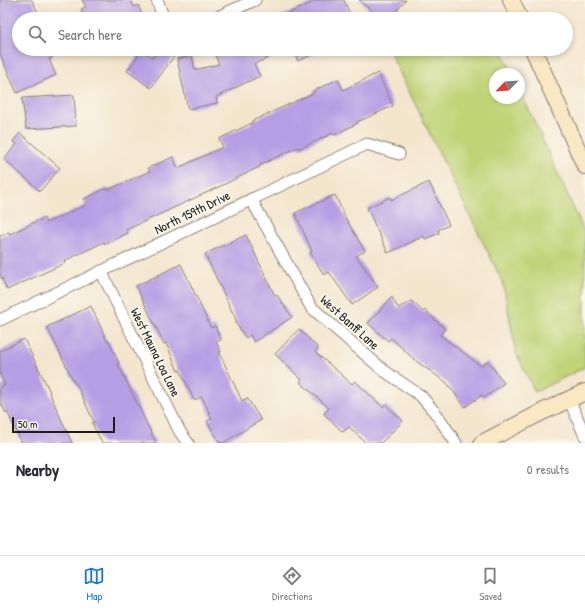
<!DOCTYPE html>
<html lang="en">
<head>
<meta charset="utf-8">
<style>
	:root { --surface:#fff; --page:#f2f2f3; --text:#2b2b33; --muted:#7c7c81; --line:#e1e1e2; --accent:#1a73e8 }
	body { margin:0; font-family:"Patrick Hand",sans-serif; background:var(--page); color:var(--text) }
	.compass { position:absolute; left:489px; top:68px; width:36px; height:36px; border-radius:50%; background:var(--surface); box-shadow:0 2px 6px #0003; rotate:245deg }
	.scale { position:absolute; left:12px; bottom:10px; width:103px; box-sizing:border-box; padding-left:4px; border:2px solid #1c1c1c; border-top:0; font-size:11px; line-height:14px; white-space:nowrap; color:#1c1c1c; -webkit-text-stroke:3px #fbf7ec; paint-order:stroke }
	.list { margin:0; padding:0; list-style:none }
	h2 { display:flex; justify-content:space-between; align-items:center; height:52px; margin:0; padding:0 16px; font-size:17px }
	h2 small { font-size:13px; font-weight:400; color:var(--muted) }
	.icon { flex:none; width:22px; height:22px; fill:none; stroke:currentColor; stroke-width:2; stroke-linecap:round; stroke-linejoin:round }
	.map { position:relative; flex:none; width:585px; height:443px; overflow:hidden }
	.search { position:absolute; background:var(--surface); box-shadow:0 2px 6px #0003; left:12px; right:12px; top:12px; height:44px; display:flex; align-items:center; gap:10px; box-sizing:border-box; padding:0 14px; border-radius:22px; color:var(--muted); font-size:15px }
	.sheet { height:112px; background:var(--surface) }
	nav { display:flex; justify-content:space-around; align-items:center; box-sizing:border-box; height:56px; border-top:1px solid var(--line); background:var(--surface); font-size:11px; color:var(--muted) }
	nav a { display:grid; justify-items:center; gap:2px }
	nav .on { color:var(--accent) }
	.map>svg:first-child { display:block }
	.green { fill:#c0d376; stroke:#6e7849 }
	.building { fill:#b69ee4 }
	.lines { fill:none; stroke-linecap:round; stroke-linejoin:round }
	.street-casing { stroke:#888074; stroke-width:13 }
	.secondary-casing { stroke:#888074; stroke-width:18 }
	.street { stroke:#fff; stroke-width:11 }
	.secondary { stroke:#fae7c3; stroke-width:16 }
	.labels { text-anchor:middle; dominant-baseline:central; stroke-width:4; stroke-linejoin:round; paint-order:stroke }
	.street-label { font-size:13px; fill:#1c1c1c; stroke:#fbf7ec }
</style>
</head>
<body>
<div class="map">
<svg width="585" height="443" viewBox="0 0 585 443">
	<rect width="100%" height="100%" fill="#fbf7ec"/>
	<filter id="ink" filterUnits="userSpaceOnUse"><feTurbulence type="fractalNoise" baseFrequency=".025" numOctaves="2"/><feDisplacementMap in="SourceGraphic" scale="8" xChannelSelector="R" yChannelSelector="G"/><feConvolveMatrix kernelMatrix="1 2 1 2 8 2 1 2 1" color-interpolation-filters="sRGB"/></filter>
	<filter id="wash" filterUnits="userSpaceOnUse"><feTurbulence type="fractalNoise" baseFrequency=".012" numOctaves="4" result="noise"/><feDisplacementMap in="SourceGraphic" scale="16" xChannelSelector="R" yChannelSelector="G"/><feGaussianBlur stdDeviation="0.9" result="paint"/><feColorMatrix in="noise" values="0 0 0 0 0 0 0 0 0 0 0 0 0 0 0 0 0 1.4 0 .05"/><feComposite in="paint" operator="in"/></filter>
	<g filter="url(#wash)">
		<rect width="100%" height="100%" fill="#f4e5cd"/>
		<polygon class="green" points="403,49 501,49 513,74 495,74 495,98 519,98 519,88 585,233 585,367 535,392 516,353 503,283 391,55"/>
		<g id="blocks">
			<g class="building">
				<polygon points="0,0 32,0 41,19 19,19 19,49 50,49 53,57 49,59 56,75 17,93 0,54"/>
				<polygon points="82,0 131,0 134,7 138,5 144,19 86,19 81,9 86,7"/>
				<polygon points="318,0 344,0 352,19 275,19"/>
				<polygon points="359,0 406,0 389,19 381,19"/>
				<polygon points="159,49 164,49 174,56 151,88 127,71 142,50 153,58"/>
				<polygon points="227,49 290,49 254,64 260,76 216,97 217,103 188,109 177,59 192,56 195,70 219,64 215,55"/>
				<polygon points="292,49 325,49 298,61"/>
				<polygon points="378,73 393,106 357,122 358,123 334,135 333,133 299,149 298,147 260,165 261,166 227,183 126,230 128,233 105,244 104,242 64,261 65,263 7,290 0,274 0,236 9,232 10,234 44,218 46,223 86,205 84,199 107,188 108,190 150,171 148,168 173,157 178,168 223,147 219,139 252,123 252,121 314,93 313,91 338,79 343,90"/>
				<polygon points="74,95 76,126 26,129 22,98"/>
				<polygon points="20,133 60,168 40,191 4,159 17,144 13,141"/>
				<polygon points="429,182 449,225 438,230 439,233 425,239 424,236 388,253 367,208 390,197 391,200"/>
				<polygon points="335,195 346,219 365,251 356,256 378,287 352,305 329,272 324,275 310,252 312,251 295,213"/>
				<polygon points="246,235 275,296 277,295 292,317 254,342 250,335 246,338 235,322 237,322 205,254"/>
				<polygon points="181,264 211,328 215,326 221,340 216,342 221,352 219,352 242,401 247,398 261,420 223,443 220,443 207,421 212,419 202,397 194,400 180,370 178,371 166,343 164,344 136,286"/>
				<polygon points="392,297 398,308 412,301 423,312 425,310 445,329 440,335 481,366 488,361 504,383 484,398 482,395 465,407 447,383 416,361 391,338 388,341 368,323"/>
				<polygon points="91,306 107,341 109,341 119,363 118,364 156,443 102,443 92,423 94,422 76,383 75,384 47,327"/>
				<polygon points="299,329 318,348 315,352 352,384 355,381 383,407 385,404 403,421 381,443 366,443 349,427 343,432 324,414 329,408 300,382 302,380 275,354"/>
				<polygon points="24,339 50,392 49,392 72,443 22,443 7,412 5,412 0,401 0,387 5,385 0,375 0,351"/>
			</g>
		</g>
	</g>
	<g filter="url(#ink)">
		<use href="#blocks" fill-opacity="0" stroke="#888074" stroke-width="1"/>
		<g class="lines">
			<g class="street-casing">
				<g id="street">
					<polyline points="157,0 164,19"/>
					<polyline points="213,19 255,0"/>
					<polyline points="251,199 311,307 383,370 421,396 437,415 456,443"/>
					<polyline points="101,271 180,432 188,443"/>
					<polyline points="0,320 367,144 399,154"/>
					<polyline points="569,399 585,436"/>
				</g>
			</g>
			<g class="secondary-casing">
				<g id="secondary">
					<polyline points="511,0 520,19"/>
					<polyline points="533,49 585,166"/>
					<polyline points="482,443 542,412 585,392"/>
				</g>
			</g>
			<use href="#street" class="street"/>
			<use href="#secondary" class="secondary"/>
		</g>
	</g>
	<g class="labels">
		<g class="street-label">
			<text transform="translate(192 212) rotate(-26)">North 159th Drive</text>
			<text transform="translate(350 322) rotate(42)">West Banff Lane</text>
			<text transform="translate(156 352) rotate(64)">West Mauna Loa Lane</text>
		</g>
	</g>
</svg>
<svg class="compass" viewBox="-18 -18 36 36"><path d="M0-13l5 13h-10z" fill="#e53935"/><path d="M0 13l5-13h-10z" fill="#7c7c81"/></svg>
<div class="scale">50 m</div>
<div class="search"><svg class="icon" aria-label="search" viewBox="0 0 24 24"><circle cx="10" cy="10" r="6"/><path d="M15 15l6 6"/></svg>Search here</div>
</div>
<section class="sheet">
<h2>Nearby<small>0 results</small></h2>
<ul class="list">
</ul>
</section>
<nav>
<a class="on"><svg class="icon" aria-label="map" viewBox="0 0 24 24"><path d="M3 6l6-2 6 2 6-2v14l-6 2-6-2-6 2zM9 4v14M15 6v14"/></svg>Map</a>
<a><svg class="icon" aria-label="directions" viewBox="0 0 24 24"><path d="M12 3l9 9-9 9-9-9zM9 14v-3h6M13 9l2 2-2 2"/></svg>Directions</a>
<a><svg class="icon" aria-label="saved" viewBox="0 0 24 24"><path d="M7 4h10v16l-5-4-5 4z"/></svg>Saved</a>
</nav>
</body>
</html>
